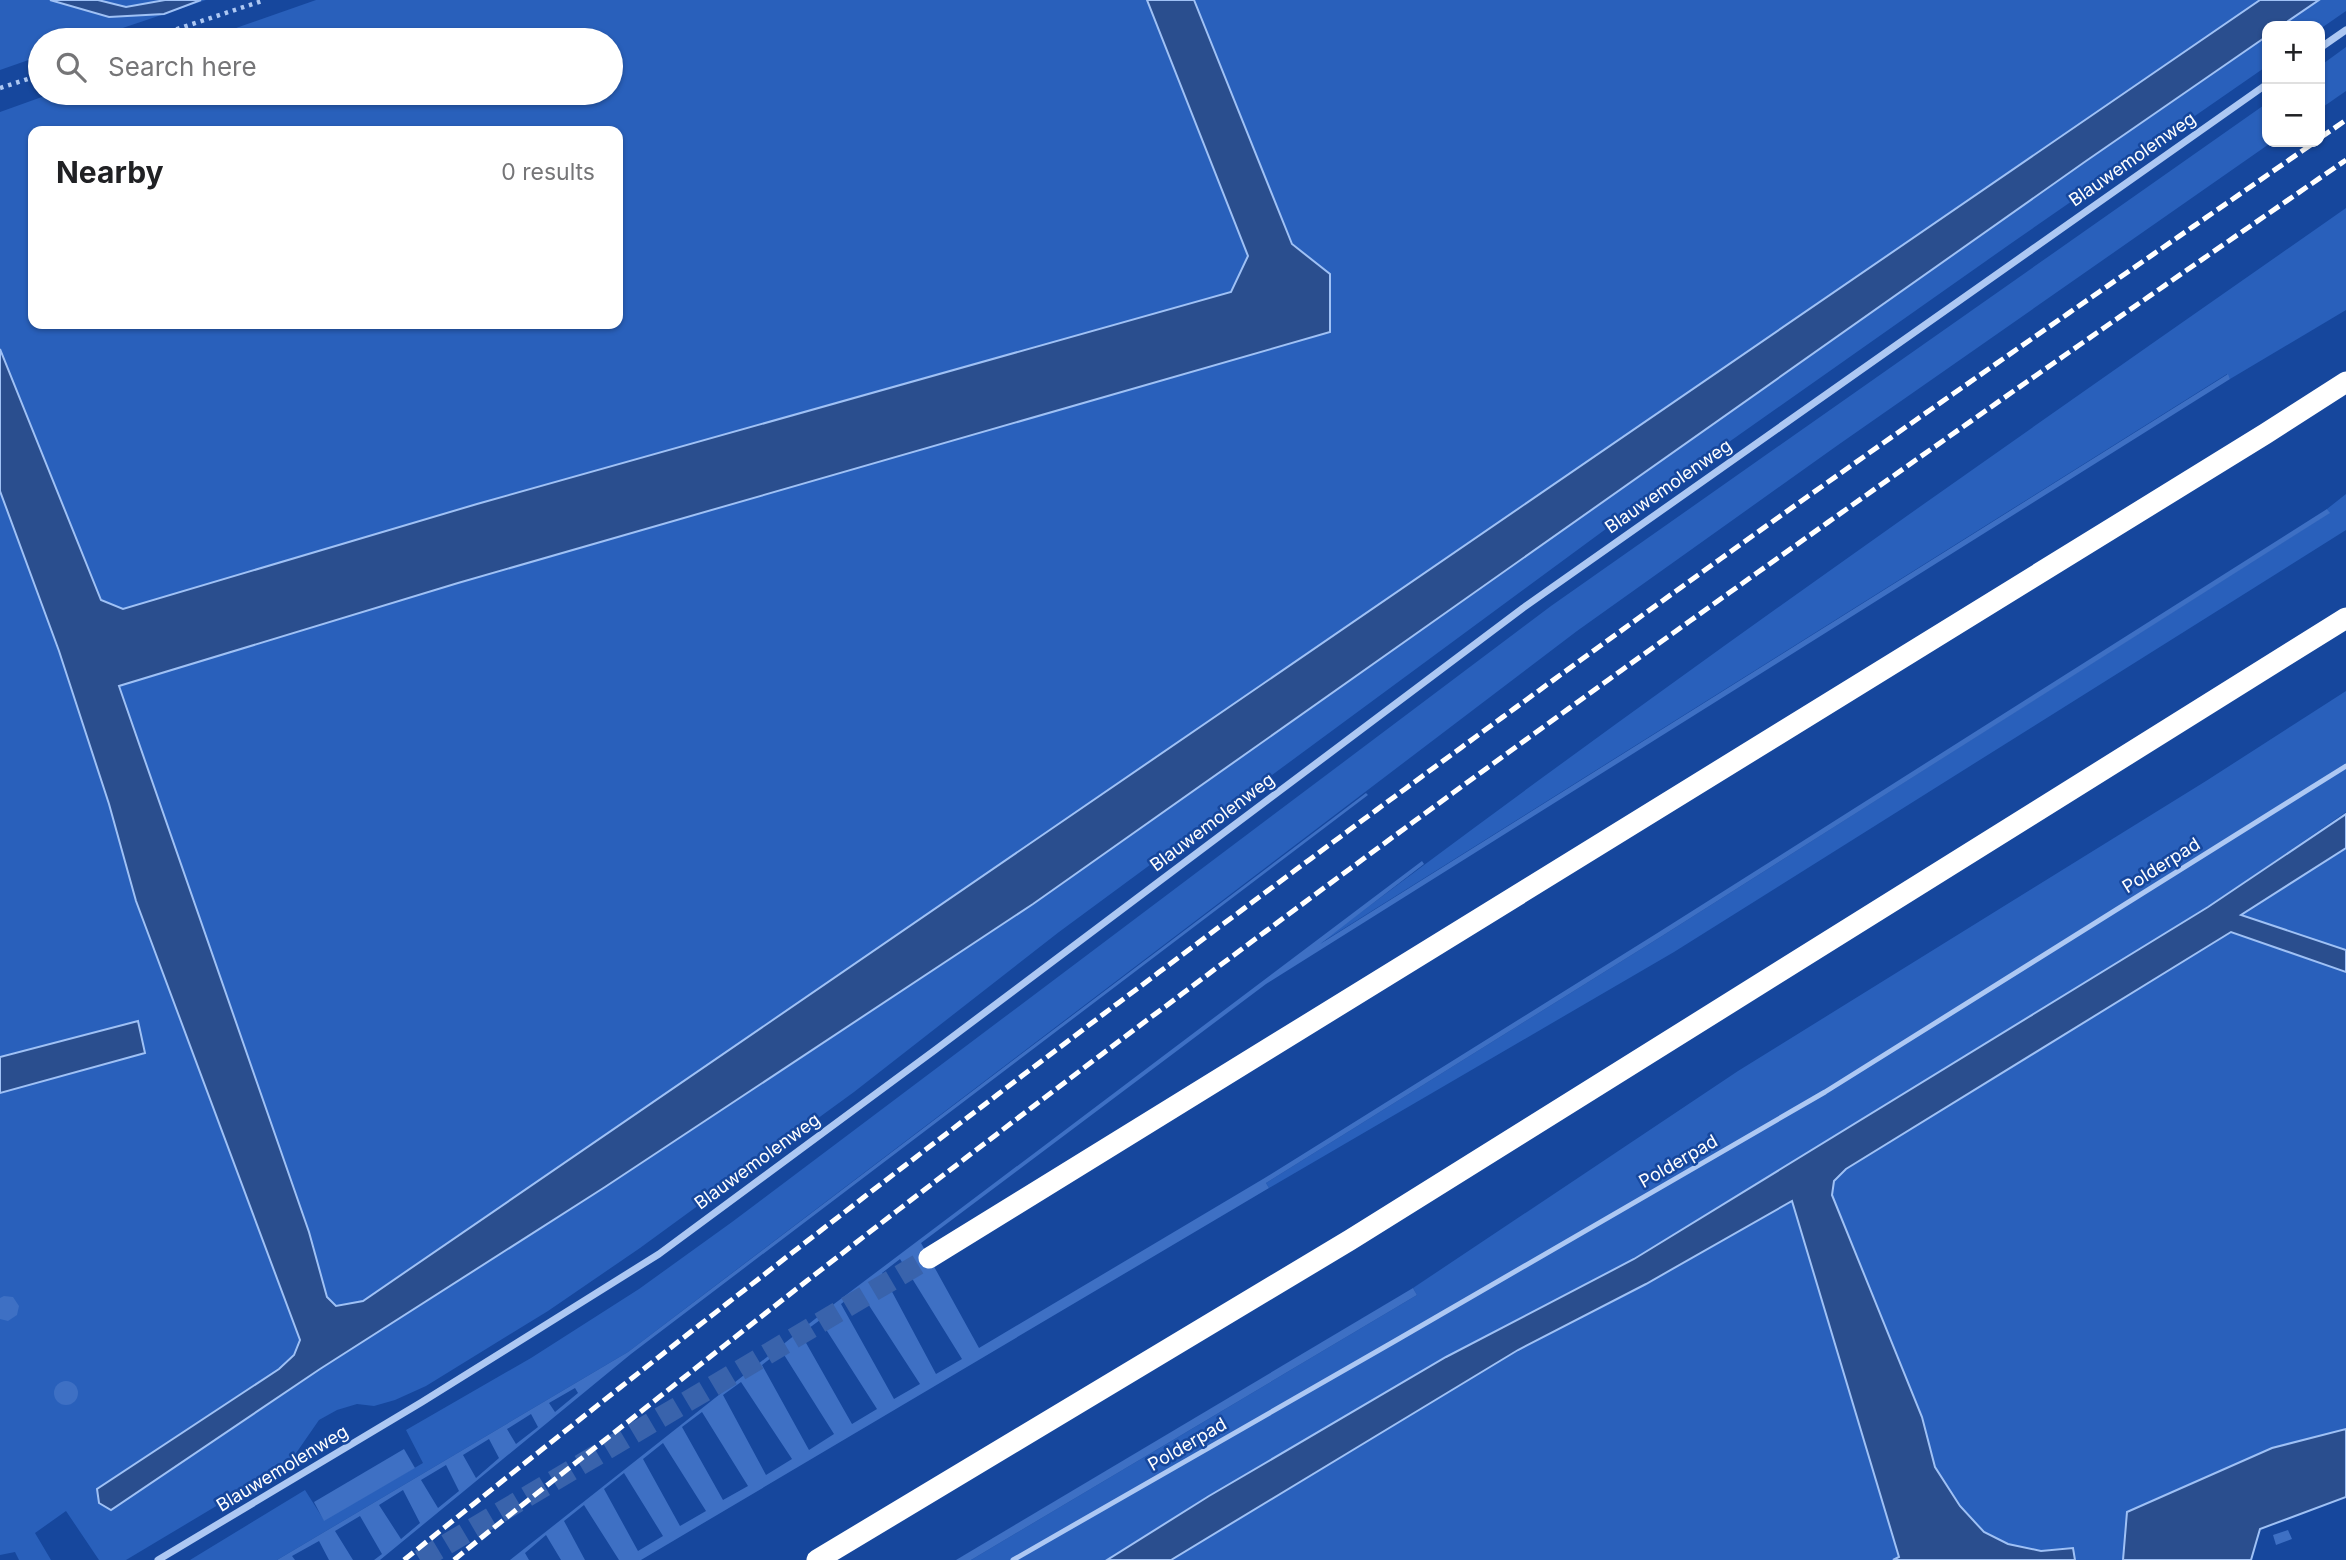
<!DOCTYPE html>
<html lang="en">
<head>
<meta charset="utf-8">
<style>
	:root { --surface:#fff; --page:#f2f2f2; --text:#202124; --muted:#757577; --line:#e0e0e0 }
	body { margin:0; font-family:Inter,sans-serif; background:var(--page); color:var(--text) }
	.controls { position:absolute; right:21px; top:21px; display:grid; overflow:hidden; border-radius:14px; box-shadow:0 2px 5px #0004 }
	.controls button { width:63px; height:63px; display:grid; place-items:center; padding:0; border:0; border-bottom:2px solid var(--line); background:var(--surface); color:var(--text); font:35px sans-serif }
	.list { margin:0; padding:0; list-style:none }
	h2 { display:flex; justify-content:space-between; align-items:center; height:91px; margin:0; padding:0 28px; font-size:30px }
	h2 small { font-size:23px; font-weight:400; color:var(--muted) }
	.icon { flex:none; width:38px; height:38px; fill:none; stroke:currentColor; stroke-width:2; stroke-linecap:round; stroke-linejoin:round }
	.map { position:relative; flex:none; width:2346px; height:1560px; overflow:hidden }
	.search { position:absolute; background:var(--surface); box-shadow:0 2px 5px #0004; left:28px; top:28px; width:595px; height:77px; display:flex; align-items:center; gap:18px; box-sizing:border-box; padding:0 24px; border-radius:38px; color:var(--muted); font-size:26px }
	.panel { position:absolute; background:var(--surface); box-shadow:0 2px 5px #0004; left:28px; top:126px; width:595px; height:203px; border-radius:14px }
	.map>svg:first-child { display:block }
	.green { fill:#2960bb; fill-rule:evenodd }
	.water { fill:#2a4e8e; stroke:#9fc1f5; stroke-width:2 }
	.building { fill:#3e70c4; fill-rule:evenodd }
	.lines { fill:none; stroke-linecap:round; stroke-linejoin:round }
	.motorway-tunnel { stroke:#3963ac; stroke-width:21; stroke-dasharray:21 10; stroke-linecap:butt }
	.path { stroke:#adc8f3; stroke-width:4.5; stroke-dasharray:3.5 5; stroke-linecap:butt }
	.service { stroke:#adc8f3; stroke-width:5 }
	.minor { stroke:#adc8f3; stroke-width:7 }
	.motorway { stroke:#fff; stroke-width:21 }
	.rail { stroke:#fff; stroke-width:5; stroke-dasharray:12 5; stroke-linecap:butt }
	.labels { text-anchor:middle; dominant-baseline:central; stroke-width:5; stroke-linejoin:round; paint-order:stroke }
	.street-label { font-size:18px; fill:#fff; stroke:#16479d }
</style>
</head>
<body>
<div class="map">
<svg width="2346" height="1560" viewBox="0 0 2346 1560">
	<rect width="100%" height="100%" fill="#16479d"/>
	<g class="green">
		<polygon points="0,0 206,0 87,40 40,40 40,56 0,70"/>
		<path d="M316,0H1147L1248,256L1231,292L477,504L123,609L101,600L0,349V112L53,93H611V40H202ZM33,131H618V324H33Z"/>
		<polygon points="1194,0 2260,0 363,1301 336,1306 327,1297 309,1232 119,686 458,583 1330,274 1292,244"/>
		<polygon points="2319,0 2346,0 2346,11 2320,29 2320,26 2281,26"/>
		<polygon points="2267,36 2267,66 2013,242 1614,523 1059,932 854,1092 640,1248 548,1311 426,1386 395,1400 374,1406 357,1404 337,1410 319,1420 292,1459 280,1468 126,1560 99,1560 66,1511 35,1533 51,1560 19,1560 15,1552 0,1555 0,491 59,651 109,804 136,901 300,1341 294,1355 279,1369 98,1489 240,1424 320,1369 605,1187 1033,904 2086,161"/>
		<polygon points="2346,47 2346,91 2320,109 2320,66"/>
		<polygon points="2267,103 2267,142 2272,142 1838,445 1577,631 628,1352 277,1560 190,1560 305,1490 324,1520 423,1463 406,1430 531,1358 639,1289 732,1222 1551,606"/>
		<path d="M2346,208V310L2230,379L2227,374L1316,946C1653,691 2000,450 2346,208Z"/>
		<polygon points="2346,494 2346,530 1674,952 1269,1188 1266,1183 1662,936 2329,513 2327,509"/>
		<polygon points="2346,691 2346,812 2208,907 1634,1259 1445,1357 1209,1496 1107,1560 971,1560 1417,1295 1413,1288 1738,1071 2206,781"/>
		<polygon points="2346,848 2346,950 2240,915"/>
		<polygon points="2231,932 2346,972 2346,1429 2272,1448 2128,1512 2123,1560 2075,1560 2073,1549 2041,1551 2008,1544 1984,1532 1960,1506 1935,1467 1922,1417 1832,1195 1834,1181 1846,1169"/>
		<polygon points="1792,1201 1899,1558 1893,1560 1171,1560 1518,1350 1646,1284"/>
	</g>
	<g class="water">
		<polygon points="50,0 98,0 126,7 165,0 201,0 164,14 109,17"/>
		<polygon points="1147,0 1194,0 1292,244 1330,274 1330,332 458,583 119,686 309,1232 327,1297 336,1306 363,1301 2260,0 2319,0 2281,26 2267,26 2267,36 2086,161 1033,904 605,1187 320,1369 111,1510 99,1503 97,1489 279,1369 294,1355 300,1340 136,901 109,804 59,651 0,491 0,349 101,600 123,609 477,504 1231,292 1248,256"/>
		<polygon points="2346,814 2346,848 2241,915 2346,950 2346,972 2231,932 1846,1169 1834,1181 1832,1195 1922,1417 1935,1467 1960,1506 1984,1532 2008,1544 2041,1551 2073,1548 2075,1560 1893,1560 1899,1557 1792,1201 1646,1284 1518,1350 1171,1560 1107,1560 1209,1496 1446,1357 1634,1259 2208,907"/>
		<polygon points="138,1021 145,1053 0,1093 0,1057"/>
		<polygon points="2346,1429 2346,1497 2260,1529 2251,1560 2123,1560 2127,1512 2272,1448"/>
	</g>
	<g class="building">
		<path d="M2228,374L2230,379L1266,984L921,1243L979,1348L1263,1179L1659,932L2327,509L2330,513L1662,936L1266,1183L1269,1188L641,1560H619L584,1505L564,1521L585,1560H561L546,1535L525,1553L529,1560H510L834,1304L1422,861L1424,864L1320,944ZM900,1259L962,1359L936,1374L882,1273ZM859,1290L920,1384L894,1399L841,1304ZM820,1320L877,1409L852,1424L801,1334ZM781,1350L834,1434L809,1450L762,1365ZM741,1382L792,1459L766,1475L723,1395ZM702,1412L748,1486L723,1500L682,1427ZM663,1443L706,1511L680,1526L643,1459ZM624,1473L663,1536L638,1551L604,1489Z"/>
		<path d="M1366,793L1368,795L631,1354L380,1560H374L382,1554L360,1516L335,1531L353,1560H329L319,1541L292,1556L295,1560H277L628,1352ZM575,1388L578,1393L555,1412L549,1403ZM531,1414L538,1427L516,1444L507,1429ZM489,1439L499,1458L476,1478L463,1455ZM446,1465L459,1491L438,1508L421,1480ZM403,1490L420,1523L401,1539L379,1505Z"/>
		<polygon points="1413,1288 1417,1295 971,1560 956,1560"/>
		<polygon points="4,1296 13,1297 19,1306 17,1315 8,1321 0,1319 0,1298"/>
		<circle cx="66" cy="1393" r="12"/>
		<polygon points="404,1449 415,1468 324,1521 314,1502"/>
		<polygon points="2288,1530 2292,1539 2276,1545 2273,1535"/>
	</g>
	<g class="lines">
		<polyline class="motorway-tunnel" points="420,1560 929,1258"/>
		<g class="path">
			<polyline points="144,40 265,0"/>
			<polyline points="0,88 40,75"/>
		</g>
		<polyline class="service" points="1013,1560 1395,1341 1825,1092 2346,766"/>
		<g class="minor">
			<polyline points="2320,48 2346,30"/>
			<polyline points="158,1560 422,1402 659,1254 935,1050 1523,608 2267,84"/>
		</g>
		<g class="motorway">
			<polyline points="929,1258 2265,434 2346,382"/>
			<polyline points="817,1560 1350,1240 2346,618"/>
		</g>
		<g class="rail">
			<polyline points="2320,138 2346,120"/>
			<path d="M404,1560C838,1210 1284,873 1737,547C1928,410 2122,276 2315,142"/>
			<path d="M454,1560C521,1505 590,1452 658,1398C1205,964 1771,556 2346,160"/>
		</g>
	</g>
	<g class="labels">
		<g class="street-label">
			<text transform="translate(2132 159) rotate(-35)">Blauwemolenweg</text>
			<text transform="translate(1668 486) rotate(-35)">Blauwemolenweg</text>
			<text transform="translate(1212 822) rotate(-37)">Blauwemolenweg</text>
			<text transform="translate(2161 865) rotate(-32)">Polderpad</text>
			<text transform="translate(757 1161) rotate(-36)">Blauwemolenweg</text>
			<text transform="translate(1678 1161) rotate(-30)">Polderpad</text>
			<text transform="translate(1187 1444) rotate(-30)">Polderpad</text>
			<text transform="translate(282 1468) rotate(-31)">Blauwemolenweg</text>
		</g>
	</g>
</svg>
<div class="controls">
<button>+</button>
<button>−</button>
</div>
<div class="search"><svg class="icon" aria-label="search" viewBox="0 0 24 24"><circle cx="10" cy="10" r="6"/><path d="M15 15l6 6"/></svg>Search here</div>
<section class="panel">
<h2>Nearby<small>0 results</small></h2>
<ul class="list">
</ul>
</section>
</div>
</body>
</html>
